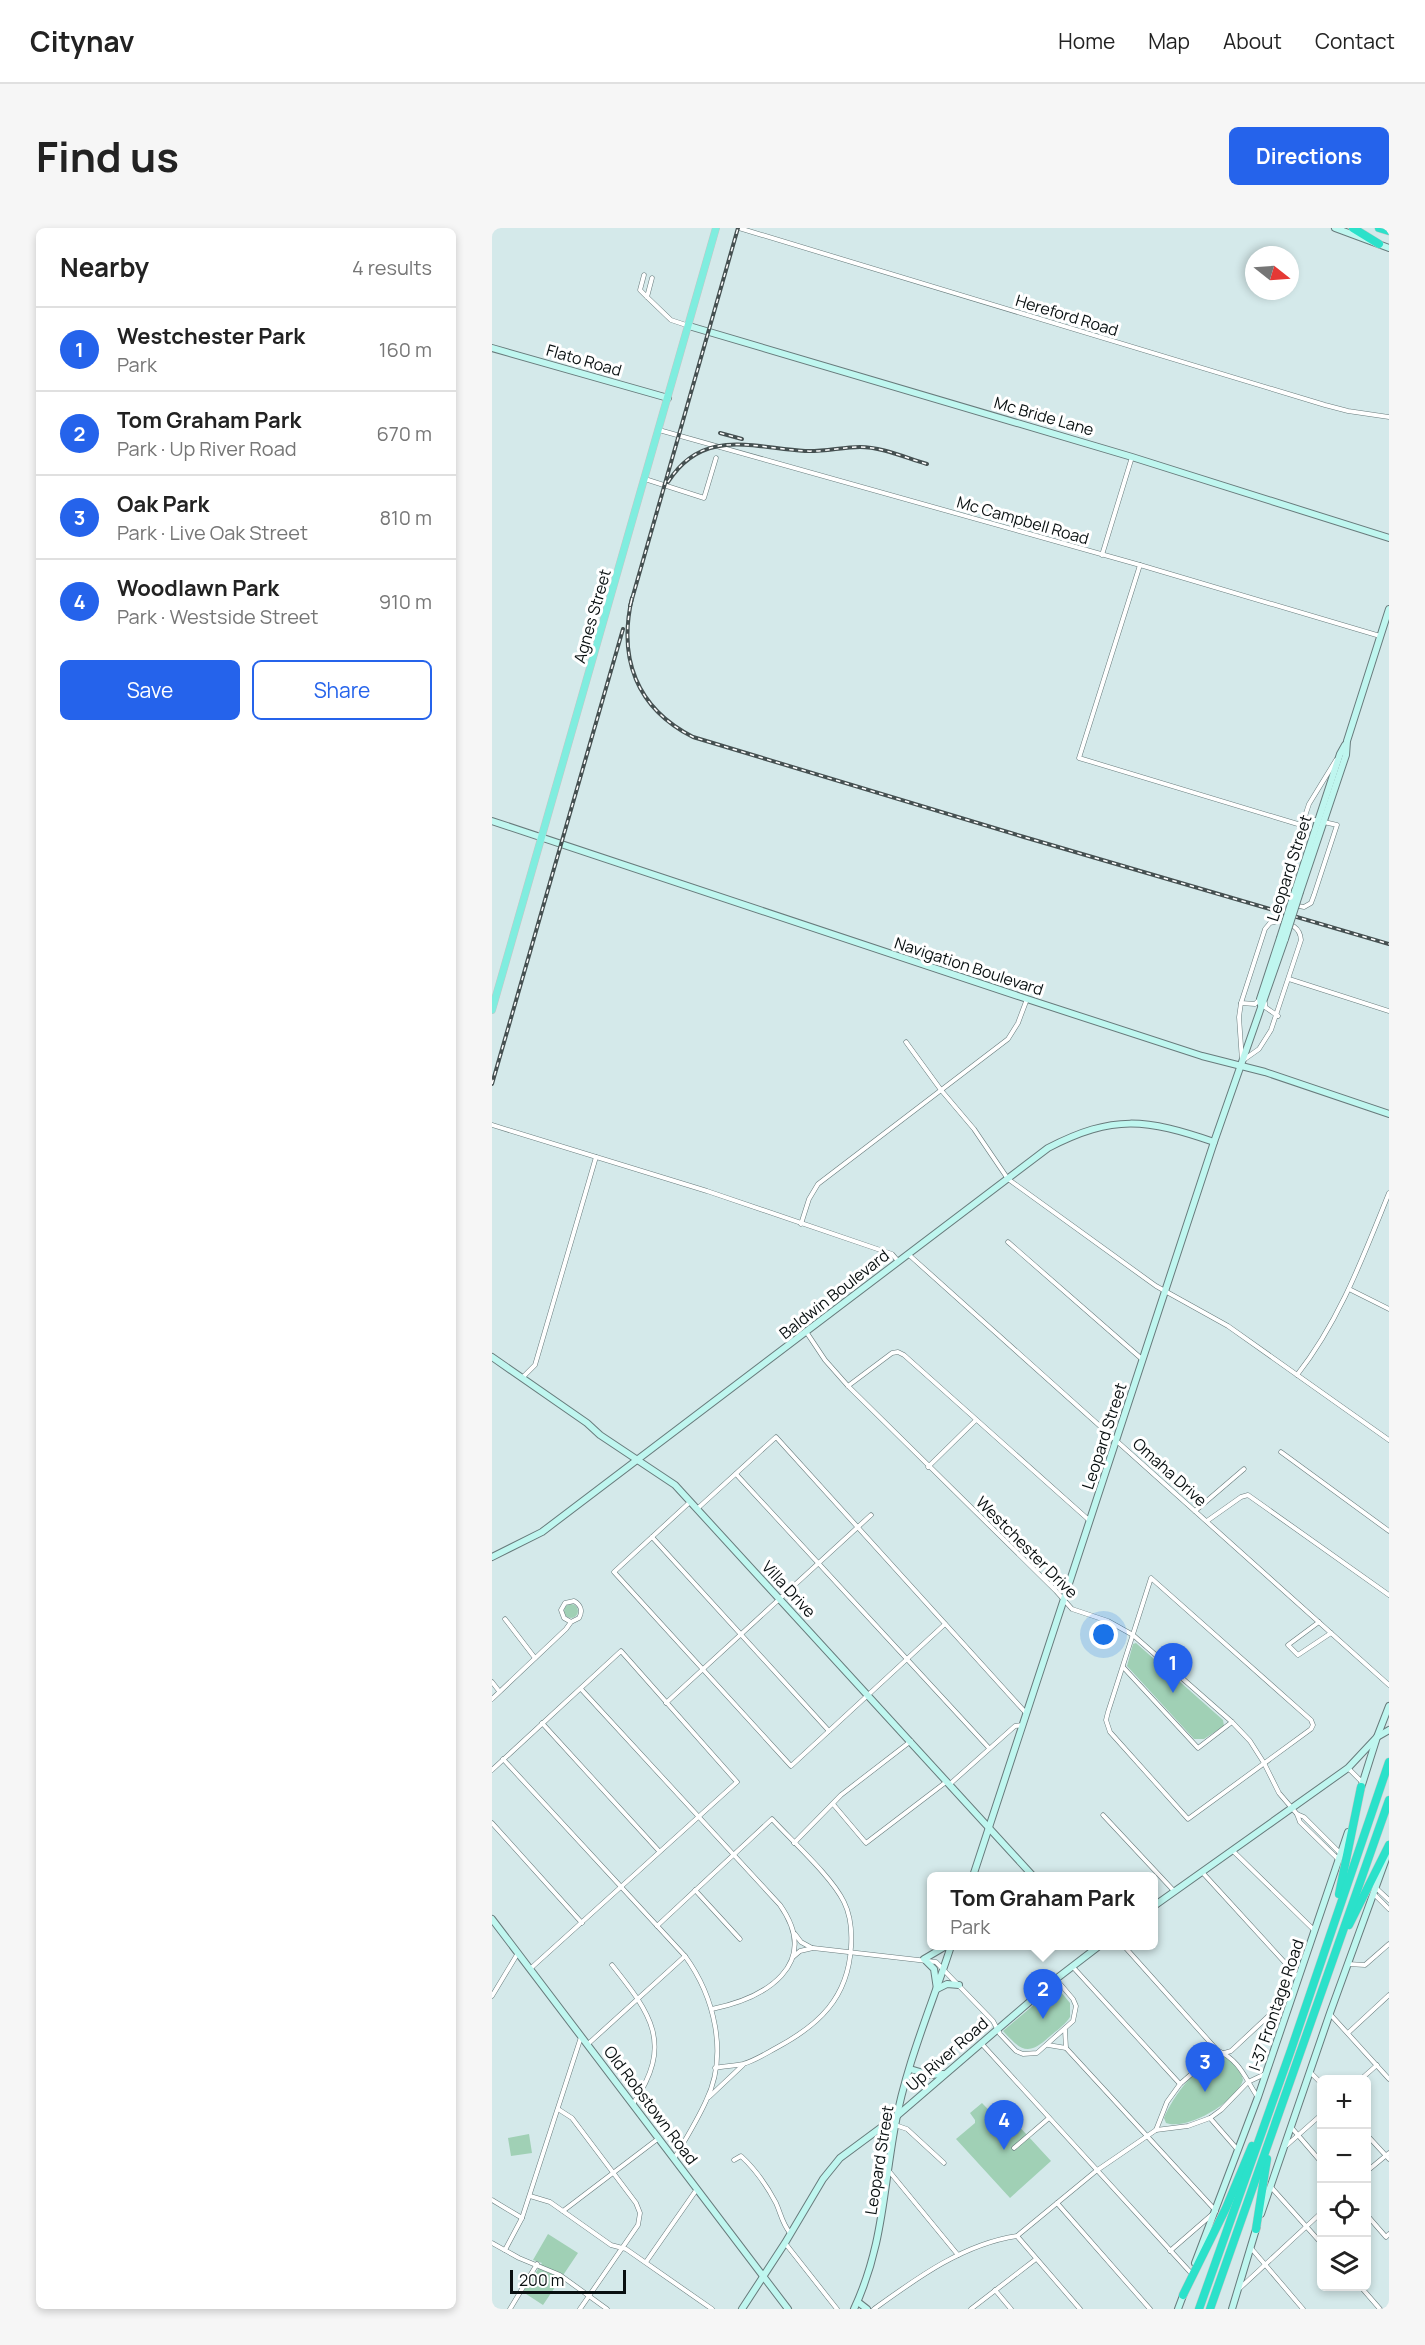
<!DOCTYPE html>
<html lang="en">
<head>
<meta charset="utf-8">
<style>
	:root { --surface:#fff; --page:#f6f6f6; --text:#222; --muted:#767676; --line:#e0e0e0; --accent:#2563eb }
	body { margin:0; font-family:Manrope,sans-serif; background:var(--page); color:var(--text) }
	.controls { position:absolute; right:18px; bottom:18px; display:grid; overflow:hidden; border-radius:9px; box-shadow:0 3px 9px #0003 }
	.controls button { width:54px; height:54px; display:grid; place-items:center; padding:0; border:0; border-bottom:2px solid var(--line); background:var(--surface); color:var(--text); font:30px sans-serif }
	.compass { position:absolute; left:753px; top:18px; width:54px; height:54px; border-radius:50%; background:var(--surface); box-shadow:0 3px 9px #0003; rotate:107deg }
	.scale { position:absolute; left:18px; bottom:15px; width:116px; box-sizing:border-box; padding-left:6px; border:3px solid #091011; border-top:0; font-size:16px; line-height:21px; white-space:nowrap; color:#091011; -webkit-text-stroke:4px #fff; paint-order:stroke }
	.you { position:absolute; left:612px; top:1407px; width:21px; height:21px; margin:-15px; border:4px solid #fff; border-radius:50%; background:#1a73e8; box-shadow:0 0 0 9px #1a73e833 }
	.badge { display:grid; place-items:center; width:39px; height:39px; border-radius:50%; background:var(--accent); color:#fff; font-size:20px; font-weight:700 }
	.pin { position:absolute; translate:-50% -50px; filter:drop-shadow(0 2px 3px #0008) }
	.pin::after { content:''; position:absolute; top:32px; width:21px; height:18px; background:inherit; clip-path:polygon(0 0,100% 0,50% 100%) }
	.popup { position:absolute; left:435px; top:1644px; width:231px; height:78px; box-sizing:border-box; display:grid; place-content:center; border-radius:9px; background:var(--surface); filter:drop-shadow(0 2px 4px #0005); font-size:20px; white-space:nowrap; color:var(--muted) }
	.popup b { font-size:22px; color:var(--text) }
	.popup::after { content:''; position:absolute; left:50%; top:100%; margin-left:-12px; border:12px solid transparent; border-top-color:var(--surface) }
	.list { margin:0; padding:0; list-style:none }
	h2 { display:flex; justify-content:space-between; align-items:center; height:78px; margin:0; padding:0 24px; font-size:26px }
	h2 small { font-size:20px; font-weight:400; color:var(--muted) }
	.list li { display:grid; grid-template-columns:39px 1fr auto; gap:18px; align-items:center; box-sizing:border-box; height:84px; padding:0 24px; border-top:2px solid var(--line) }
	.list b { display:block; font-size:22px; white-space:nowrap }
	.list p { margin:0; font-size:20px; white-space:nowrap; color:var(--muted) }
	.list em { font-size:20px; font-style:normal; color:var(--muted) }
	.actions { display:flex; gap:12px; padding:18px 24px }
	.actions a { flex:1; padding:14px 0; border:2px solid var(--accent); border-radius:9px; text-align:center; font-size:21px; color:var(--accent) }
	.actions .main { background:var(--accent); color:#fff }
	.icon { flex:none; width:33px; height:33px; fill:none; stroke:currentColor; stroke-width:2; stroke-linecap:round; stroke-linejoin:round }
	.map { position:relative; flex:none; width:897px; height:2081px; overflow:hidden; border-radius:9px }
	header { display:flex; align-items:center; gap:36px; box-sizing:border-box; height:84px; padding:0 30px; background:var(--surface); border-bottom:2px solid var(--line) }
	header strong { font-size:28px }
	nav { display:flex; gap:33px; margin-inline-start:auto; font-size:21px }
	.intro { display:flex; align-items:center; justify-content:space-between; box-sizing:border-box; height:144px; padding:0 36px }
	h1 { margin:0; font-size:42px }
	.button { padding:15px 27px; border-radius:9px; background:var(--accent); color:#fff; font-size:21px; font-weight:700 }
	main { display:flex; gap:36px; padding:0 36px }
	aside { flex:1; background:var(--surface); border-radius:9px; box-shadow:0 3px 9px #0003 }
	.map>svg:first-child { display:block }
	.green { fill:#a0d0b5 }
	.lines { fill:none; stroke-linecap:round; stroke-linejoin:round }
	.street-casing { stroke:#687b7c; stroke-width:5 }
	.secondary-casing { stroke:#687b7c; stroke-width:8 }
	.primary-casing { stroke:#c4c6c6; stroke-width:8 }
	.highway-casing { stroke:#c4c6c6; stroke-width:9 }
	.street { stroke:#fff; stroke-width:4 }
	.secondary { stroke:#bff6ef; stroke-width:6 }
	.primary { stroke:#80eddf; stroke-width:7 }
	.highway { stroke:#2be1ca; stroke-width:8 }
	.rail-casing { stroke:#455051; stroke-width:4 }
	.rail { stroke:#fff; stroke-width:1.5; stroke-dasharray:4.5; stroke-linecap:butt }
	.secondary-bridge-casing { stroke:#687b7c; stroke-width:8; stroke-linecap:butt }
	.secondary-bridge { stroke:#bff6ef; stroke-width:6 }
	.labels { text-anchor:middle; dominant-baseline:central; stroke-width:6; stroke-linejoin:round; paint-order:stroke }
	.street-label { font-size:16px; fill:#091011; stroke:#fff }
</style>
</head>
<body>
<header>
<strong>Citynav</strong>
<nav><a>Home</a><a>Map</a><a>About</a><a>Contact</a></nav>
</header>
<div class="intro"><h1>Find us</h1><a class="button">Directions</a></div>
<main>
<aside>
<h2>Nearby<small>4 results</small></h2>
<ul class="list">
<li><span class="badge">1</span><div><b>Westchester Park</b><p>Park</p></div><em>160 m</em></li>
<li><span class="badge">2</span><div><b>Tom Graham Park</b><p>Park · Up River Road</p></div><em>670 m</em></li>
<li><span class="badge">3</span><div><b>Oak Park</b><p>Park · Live Oak Street</p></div><em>810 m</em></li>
<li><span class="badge">4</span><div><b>Woodlawn Park</b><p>Park · Westside Street</p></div><em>910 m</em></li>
</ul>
<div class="actions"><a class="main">Save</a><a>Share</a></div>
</aside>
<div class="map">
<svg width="897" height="2081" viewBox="0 0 897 2081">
	<rect width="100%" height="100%" fill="#d4e9ea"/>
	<g class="green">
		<circle cx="79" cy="1383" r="7"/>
		<polygon points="644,1415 731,1492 732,1498 712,1511 702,1511 635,1438 641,1416"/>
		<path d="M564,1758L578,1775V1789C573,1797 564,1803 557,1809C535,1829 529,1822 511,1803Z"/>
		<path d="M730,1828C740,1832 749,1841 751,1852C745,1873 696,1903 674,1895L672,1890C679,1871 709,1830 730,1828Z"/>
		<polygon points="490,1875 516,1902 524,1895 559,1933 518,1970 464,1911 483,1895 483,1892 478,1885"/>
		<polygon points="37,1906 40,1925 19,1928 16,1910"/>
		<polygon points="56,2006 86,2025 51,2077 31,2064 50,2035 41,2032"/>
	</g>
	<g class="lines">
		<g class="street-casing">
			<g id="street">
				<polyline points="247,0 833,177 856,183 897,189"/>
				<polyline points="152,47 148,62 155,69"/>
				<polyline points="160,50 155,69 179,92 197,98"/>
				<polyline points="167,202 648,337 888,408"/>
				<polyline points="153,251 212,270 224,230"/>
				<polyline points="610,327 640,229"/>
				<polyline points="648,337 587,530 809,597"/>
				<polyline points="812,589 826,593"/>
				<path d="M832,594L845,597L822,667L819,675L812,679C800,677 789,675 789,660L817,576L844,532"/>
				<path d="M786,693C798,696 808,698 809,712L779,802L767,821L750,833L747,789L749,775L773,701L778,695Z"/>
				<polyline points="797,751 897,783"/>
				<polyline points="749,775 763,776 768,771"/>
				<polyline points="773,775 773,779 786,788"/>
				<polyline points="414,814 449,862 482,901 516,951 664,1058 736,1098 897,1212"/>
				<polyline points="0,897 215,963 400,1026 406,1033"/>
				<polyline points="309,996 317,971 326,956 516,811 526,795 535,771"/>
				<polyline points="516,1014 651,1132"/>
				<polyline points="416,1026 897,1457"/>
				<polyline points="857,1061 897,1081"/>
				<polyline points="315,1105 333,1132 356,1158 564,1363 580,1381 616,1393 641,1407 740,1494 758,1513 772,1535 787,1565 805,1586 808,1594 847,1632"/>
				<path d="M805,1147C848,1092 871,1029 897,965"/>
				<polyline points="30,1150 43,1137 104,929"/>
				<polyline points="356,1158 400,1125 406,1124 412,1127 598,1293"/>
				<polyline points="789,1224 897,1303"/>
				<polyline points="436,1239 484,1192"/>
				<polyline points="244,1246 497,1520"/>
				<polyline points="198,1274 122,1344 299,1538 453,1396"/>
				<polyline points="205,1281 284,1209 534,1485"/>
				<polyline points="703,1283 752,1241"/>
				<polyline points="715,1293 749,1269 756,1267 897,1367"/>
				<polyline points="160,1309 337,1503"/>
				<polygon points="659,1350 819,1492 821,1497 819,1501 696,1591 618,1504 614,1492 616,1484"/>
				<polyline points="13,1391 43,1430"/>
				<polyline points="827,1394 796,1417 806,1427 839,1405"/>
				<polyline points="631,1439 706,1520 740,1494"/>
				<polyline points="0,1454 7,1463"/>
				<path d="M89,1461L288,1677C330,1737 273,1770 220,1781"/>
				<path d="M0,1471L74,1401L79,1394L87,1390C91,1383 89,1377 82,1373L73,1375L69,1382L72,1390L79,1394"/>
				<polyline points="174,1475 379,1287"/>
				<polyline points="50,1495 167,1623"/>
				<path d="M11,1531L193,1728C222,1768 237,1826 214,1873C205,1893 193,1912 182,1931"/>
				<polyline points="856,1540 870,1554"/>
				<polyline points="0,1542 129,1423 245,1554 38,1741"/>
				<polyline points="458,1556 523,1498 531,1497"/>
				<polyline points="341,1576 374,1615 454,1554"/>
				<polyline points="805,1586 812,1589 849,1626"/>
				<polyline points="611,1587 682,1663"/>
				<polyline points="0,1595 90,1695"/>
				<polyline points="302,1615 349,1567 419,1513"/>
				<polyline points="740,1622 823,1703"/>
				<polyline points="710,1644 806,1749"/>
				<polyline points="883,1659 897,1672"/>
				<polyline points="203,1662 248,1711"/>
				<polyline points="881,1665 897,1681"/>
				<path d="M165,1698L280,1591C301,1614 340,1649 352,1674C359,1688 360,1704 359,1719C356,1770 327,1797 284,1820C273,1826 262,1833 251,1836C242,1838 232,1838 223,1840"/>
				<polyline points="303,1706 309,1714 320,1720"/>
				<path d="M632,1718L725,1822C748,1833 752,1848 765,1868"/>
				<polyline points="301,1729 308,1723 321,1720 444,1734 501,1793 508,1806 524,1823 531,1826 545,1825 581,1793 584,1778 581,1771 564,1751"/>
				<polyline points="856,1736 873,1737 897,1716"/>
				<path d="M120,1737C159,1786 182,1816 141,1876"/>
				<polyline points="580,1738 688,1856"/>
				<polyline points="0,1768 26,1725"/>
				<polyline points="838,1786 897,1851"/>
				<polyline points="573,1802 574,1820 724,1983 678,2023"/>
				<polyline points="856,1805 897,1767"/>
				<polyline points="489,1815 699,2045"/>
				<polyline points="96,1816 193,1728"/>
				<polyline points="556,1817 574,1820"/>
				<polyline points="818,1844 830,1856"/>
				<polyline points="868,1852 885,1837"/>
				<polyline points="217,1869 251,1837"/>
				<polyline points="66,1881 80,1890 144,1975 148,1985 146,1997 88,2081"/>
				<polyline points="718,1890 745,1921"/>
				<polyline points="403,1897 415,1901 452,1935"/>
				<polyline points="799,1899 830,1935"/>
				<polyline points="664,1902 675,1874 688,1856 719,1829 739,1823 799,1767"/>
				<polyline points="874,1906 897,1931"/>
				<polyline points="795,1917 830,1886"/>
				<polyline points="522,1920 557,1890"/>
				<path d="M242,1932L249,1928C262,1940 275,1958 284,1975C289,1986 290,1995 298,2005"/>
				<polyline points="397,1943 466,2027"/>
				<polyline points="874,1944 897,1925"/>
				<polyline points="779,1959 830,2016"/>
				<polyline points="38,1968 58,1974 119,2017 134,2021 220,2081"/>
				<polyline points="0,1972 30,1990"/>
				<polyline points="565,1975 658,2081"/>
				<polyline points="71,1983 167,1910"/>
				<polyline points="874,1986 894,2009 897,2006"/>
				<polyline points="525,2008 588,2081"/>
				<polyline points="0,2015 27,2030 68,2047 115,2081"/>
				<polyline points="293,2015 345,2081"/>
				<polyline points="759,2020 811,2081"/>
				<polyline points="13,2022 30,1990 89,1809"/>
				<polyline points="154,2034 205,1961"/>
				<polyline points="868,2058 888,2081"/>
				<polyline points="748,2060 830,1984"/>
				<polyline points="503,2062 519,2081"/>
				<polyline points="18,2081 45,2036"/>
				<path d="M382,2081C425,2050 471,2016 525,2008L604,1943L664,1902L696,1898L718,1890L729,1882L756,1854L773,1846"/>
				<polyline points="479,2081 544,2031"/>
			</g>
		</g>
		<g class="secondary-casing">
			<g id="secondary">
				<polyline points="843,0 897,20"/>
				<polyline points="197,98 640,229 897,310"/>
				<polyline points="0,120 176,170"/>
				<polyline points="0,593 535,771 710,828 773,844 897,886"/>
				<polyline points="803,663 848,526 853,517"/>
				<polyline points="808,664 854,527 855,513 897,381"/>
				<polyline points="769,777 768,771 788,710"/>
				<polyline points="0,1129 95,1195 108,1207 183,1257 541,1648"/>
				<path d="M0,1329L50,1304L556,920C622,886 654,891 722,914"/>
				<polyline points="868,1563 885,1509 897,1478"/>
				<polyline points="481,1648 722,914 793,711"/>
				<polyline points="662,1678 856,1540 885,1509 897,1502"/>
				<polyline points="0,1691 296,2081"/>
				<polyline points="454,1718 432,1731 442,1741 445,1761 455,1756 467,1757"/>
				<polyline points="418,1841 438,1847 451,1846"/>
				<polyline points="769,1986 838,1785 895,1628"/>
				<polyline points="703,2035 766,1869 856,1604"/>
				<polyline points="366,2074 375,2081"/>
				<polyline points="250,2081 293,2015 331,1951 348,1930 406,1887 564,1751 607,1718"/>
				<path d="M362,2081C391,2019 391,1963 403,1898C414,1836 440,1777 459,1718"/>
				<polyline points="686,2081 692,2065"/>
				<polyline points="740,2081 765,1998"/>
			</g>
		</g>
		<g class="primary-casing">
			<polyline id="primary" points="0,782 224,0"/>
		</g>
		<g class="highway-casing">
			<g id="highway">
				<polyline points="861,0 887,16"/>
				<polyline points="887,0 897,3"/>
				<polyline points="847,1666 869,1559"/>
				<polyline points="857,1697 897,1617"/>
				<polyline points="764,2001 775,1931"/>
				<polyline points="691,2067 734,1980 760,1918"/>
				<polyline points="707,2081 799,1822 897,1534"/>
				<polyline points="718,2081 897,1572"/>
			</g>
		</g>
		<use href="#street" class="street"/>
		<use href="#secondary" class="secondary"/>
		<use href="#primary" class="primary"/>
		<use href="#highway" class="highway"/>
		<g class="rail-casing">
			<g id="rail">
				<polyline points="228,205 250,211"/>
				<path d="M176,254C211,199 261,220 313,223C332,224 350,219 368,219C390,219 414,230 435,236"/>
				<path d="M140,370C126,430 144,480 201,509L532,609L897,716"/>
				<polyline points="138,378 246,0"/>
				<polyline points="0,856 131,401"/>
			</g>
		</g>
		<use href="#rail" class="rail"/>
		<g class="secondary-bridge-casing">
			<g id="secondary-bridge">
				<polyline points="788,710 803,663"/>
				<polyline points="793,711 808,664"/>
			</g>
		</g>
		<use href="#secondary-bridge" class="secondary-bridge"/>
	</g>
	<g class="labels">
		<g class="street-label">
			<text transform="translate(575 87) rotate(17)">Hereford Road</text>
			<text transform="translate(92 132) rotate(16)">Flato Road</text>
			<text transform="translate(552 188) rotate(16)">Mc Bride Lane</text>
			<text transform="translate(531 292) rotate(16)">Mc Campbell Road</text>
			<text transform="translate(100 388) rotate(-74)">Agnes Street</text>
			<text transform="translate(797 640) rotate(-72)">Leopard Street</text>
			<text transform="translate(477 738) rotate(18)">Navigation Boulevard</text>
			<text transform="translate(342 1066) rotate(-38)">Baldwin Boulevard</text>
			<text transform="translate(612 1208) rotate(-72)">Leopard Street</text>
			<text transform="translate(678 1244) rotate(42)">Omaha Drive</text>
			<text transform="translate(535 1319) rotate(45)">Westchester Drive</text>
			<text transform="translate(297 1361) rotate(47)">Villa Drive</text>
			<text transform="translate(784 1777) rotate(-71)">I-37 Frontage Road</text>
			<text transform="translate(455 1826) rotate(-41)">Up River Road</text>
			<text transform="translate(159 1877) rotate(53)">Old Robstown Road</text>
			<text transform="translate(387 1932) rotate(-81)">Leopard Street</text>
		</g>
	</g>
</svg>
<div class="controls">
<button>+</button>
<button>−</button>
<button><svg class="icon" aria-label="locate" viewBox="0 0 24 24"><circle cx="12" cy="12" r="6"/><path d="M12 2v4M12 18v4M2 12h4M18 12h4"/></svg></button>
<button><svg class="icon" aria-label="layers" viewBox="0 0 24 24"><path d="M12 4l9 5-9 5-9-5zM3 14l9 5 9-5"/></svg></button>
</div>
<svg class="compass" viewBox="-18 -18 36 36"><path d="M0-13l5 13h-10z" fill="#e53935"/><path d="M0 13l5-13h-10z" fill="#767676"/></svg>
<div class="scale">200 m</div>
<div class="you"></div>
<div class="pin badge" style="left:681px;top:1465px">1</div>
<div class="pin badge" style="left:551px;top:1791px">2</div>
<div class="popup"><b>Tom Graham Park</b>Park</div>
<div class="pin badge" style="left:713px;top:1864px">3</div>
<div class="pin badge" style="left:512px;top:1922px">4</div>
</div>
</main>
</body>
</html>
